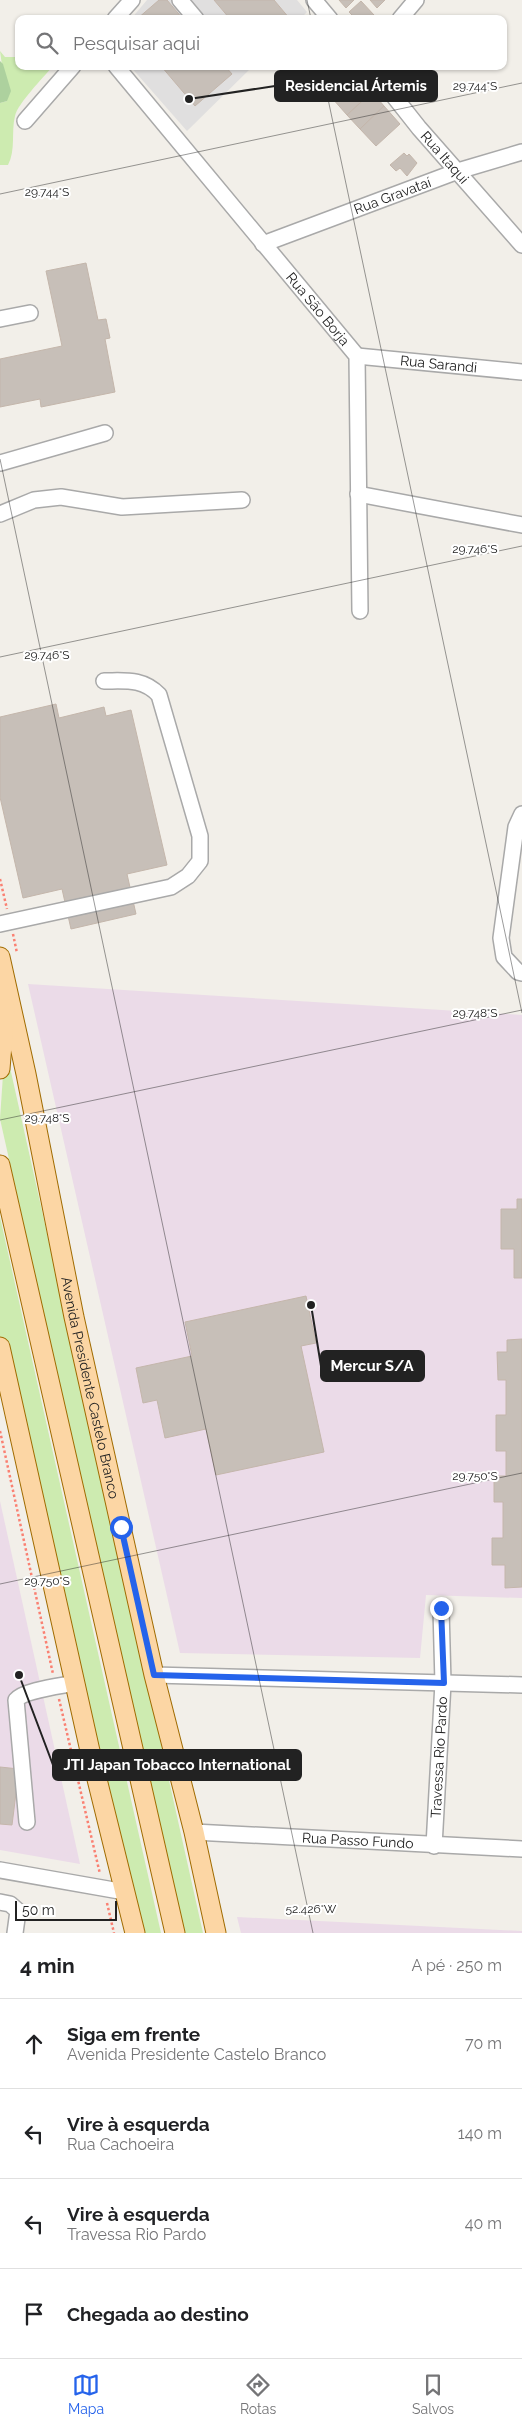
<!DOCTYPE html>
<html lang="pt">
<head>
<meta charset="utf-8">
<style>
	:root { --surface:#fff; --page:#f6f6f6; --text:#202124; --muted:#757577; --line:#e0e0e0; --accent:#2563eb }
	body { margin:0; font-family:Raleway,sans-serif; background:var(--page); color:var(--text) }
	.scale { position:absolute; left:15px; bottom:12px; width:102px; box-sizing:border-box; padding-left:5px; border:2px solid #222; border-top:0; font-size:14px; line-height:18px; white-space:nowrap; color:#222; -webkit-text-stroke:4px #fff; paint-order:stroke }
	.stop { position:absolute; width:15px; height:15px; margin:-11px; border:4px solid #2563eb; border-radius:50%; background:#fff }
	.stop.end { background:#2563eb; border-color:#fff; box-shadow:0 1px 5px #0008 }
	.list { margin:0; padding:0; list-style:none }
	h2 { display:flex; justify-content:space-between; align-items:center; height:65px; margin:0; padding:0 20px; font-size:21px }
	h2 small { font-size:16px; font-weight:400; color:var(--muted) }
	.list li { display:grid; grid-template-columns:32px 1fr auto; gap:15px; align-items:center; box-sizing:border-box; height:90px; padding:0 20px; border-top:1px solid var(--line) }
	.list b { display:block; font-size:19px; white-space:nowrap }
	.list p { margin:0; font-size:16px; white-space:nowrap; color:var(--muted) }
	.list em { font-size:16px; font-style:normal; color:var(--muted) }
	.icon { flex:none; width:28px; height:28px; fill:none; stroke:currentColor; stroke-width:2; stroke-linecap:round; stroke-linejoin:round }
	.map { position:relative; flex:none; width:522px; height:1933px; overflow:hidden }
	.search { position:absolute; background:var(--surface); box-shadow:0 1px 4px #0004; left:15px; right:15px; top:15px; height:55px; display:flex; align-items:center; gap:12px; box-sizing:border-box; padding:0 18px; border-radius:10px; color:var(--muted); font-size:19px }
	.sheet { height:425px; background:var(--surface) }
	nav { display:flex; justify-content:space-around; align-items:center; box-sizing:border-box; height:70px; border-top:1px solid var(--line); background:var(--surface); font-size:14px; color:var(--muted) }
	nav a { display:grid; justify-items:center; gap:2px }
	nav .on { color:var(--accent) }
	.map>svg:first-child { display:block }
	.residential { fill:#e0dfdf }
	.industrial { fill:#ebdbe8 }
	.grass { fill:#cdebb0 }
	.forest { fill:#add19e }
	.building { fill:#c7bfb8; stroke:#c4b6ab }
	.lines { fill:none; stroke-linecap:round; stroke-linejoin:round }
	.minor-casing { stroke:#a9a9a9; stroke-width:18 }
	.major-casing { stroke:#a06b00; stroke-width:21 }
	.path { stroke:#fa8072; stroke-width:2.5; stroke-dasharray:2.5 2.5; stroke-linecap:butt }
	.minor { stroke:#fff; stroke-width:15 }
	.major { stroke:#fcd6a4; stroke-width:19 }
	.route { stroke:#2563eb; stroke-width:6 }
	.ticks { fill:none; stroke:#222; stroke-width:1; stroke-opacity:0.45 }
	.labels { text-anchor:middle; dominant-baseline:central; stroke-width:4; stroke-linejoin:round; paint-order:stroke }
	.street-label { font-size:14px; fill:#222; stroke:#fff }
	.ticks-label { font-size:12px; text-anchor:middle; fill:#222; stroke:#fff; stroke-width:4; stroke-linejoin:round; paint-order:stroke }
	.leader { fill:none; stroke:#222; stroke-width:2 }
	.callout-dot { fill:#222; stroke:#fff; stroke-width:2 }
	.callout { fill:#222; stroke:#222; stroke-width:2 }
	.callout-label { font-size:15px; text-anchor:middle; font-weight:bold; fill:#fff }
</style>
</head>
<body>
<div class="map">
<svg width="522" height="1933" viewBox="0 0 522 1933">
	<rect width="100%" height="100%" fill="#f2efe9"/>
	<g class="residential">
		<polygon points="147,0 297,0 307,12 300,19 131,19"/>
		<polygon points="130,66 253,66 187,131"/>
	</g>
	<g class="industrial">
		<polygon points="28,984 522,1015 522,1598 426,1595 420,1658 180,1653"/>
		<polygon points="0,1501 80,1864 0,1850"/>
		<polygon points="237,1917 522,1931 522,1933 241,1933"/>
	</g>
	<g class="grass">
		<path d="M0,51L5,57H19V66H53C43,78 18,103 15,116C11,132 16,150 8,165H0V103L7,101Z"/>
		<polygon points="5,1045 203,1933 183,1933 0,1119"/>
		<polygon points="0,1217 161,1933 138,1933 0,1342"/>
	</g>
	<polygon class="forest" points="0,61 3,64 11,91 7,101 0,103"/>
	<g class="building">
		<polygon points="159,0 167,0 183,19 137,19"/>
		<polygon points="214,0 274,0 290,19 230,19"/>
		<polygon points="339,0 354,0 346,8"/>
		<polygon points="370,0 385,0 377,8"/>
		<polygon points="361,1 374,15 369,19 356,19 349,12"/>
		<polygon points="161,66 225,66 232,74 195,106"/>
		<polygon points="356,76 372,92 347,115 332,98"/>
		<polygon points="372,92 384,106 360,129 347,115"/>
		<polygon points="384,106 400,124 376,146 360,129"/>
		<polygon points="404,153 407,156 409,154 417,163 407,176 400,168 396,171 390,165"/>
		<polygon points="86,263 98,320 106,319 110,338 105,339 115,392 41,407 40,399 0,407 0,359 62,346 46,271"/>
		<polygon points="56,704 59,718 104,707 106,716 131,710 167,865 127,874 136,914 71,929 62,889 23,898 0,797 0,717"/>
		<polygon points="517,1199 522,1199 522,1278 514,1278 514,1249 501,1249 501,1209 517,1209"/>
		<polygon points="306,1296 316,1343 301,1346 324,1452 216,1475 206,1429 165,1438 157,1400 143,1403 136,1368 192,1356 185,1322"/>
		<polygon points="522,1339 522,1587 505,1588 505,1565 492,1565 492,1538 503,1538 503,1502 494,1502 494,1476 506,1476 506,1451 496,1451 496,1415 506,1415 506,1380 498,1380 497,1352 507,1352 507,1340"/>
		<polygon points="0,1767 19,1769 12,1825 0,1824"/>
	</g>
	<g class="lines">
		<g class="minor-casing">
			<g id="minor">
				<polyline points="180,0 196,19"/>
				<polyline points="314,0 330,19"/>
				<polyline points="115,19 132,0"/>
				<polyline points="400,19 416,0"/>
				<path id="s1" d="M116,66L357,356L360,611"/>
				<path id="s2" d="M370,66L419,128L522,245"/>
				<polyline points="25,121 73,66"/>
				<path id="s3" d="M263,244L458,171L522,152"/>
				<polyline points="0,319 30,313"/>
				<path id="s4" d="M357,356L522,372"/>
				<polyline points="0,463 105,433"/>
				<polyline points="358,494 522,525"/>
				<polyline points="0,514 34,500 61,497 122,507 242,500"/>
				<polyline points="522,814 516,827 501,938 504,957 518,972 522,973"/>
				<path d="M0,924L171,887L188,876L200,861V836L159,695C143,678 125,681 104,681"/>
				<polyline points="154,1675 522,1685"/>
				<path d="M27,1822L16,1700C24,1690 61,1686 75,1683"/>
				<path id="s5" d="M194,1832L522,1849"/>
				<path id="s6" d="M434,1846L443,1683L441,1609"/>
				<polyline points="0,1870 125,1892"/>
				<polyline points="0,1902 10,1904 18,1911 15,1933"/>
			</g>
		</g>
		<g class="major-casing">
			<g id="major">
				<path id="s7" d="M0,957L26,1074L74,1317L154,1675L194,1832L216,1933"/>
				<polyline points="0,1069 5,1008"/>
				<polyline points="0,1165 175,1933"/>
				<polyline points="0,1347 90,1751 135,1933"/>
			</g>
		</g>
		<g class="path">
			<polyline points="0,879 7,909"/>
			<polyline points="13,934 17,953"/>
			<polyline points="0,1431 53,1674"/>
			<polyline points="59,1699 100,1874"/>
			<polyline points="107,1903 114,1933"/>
		</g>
		<use href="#minor" class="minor"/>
		<use href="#major" class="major"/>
	</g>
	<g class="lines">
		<polyline class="route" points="121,1527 154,1675 444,1683 441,1608"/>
	</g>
	<path class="ticks" d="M307,0L311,19M321,66L522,1013M0,194L522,83M0,459L313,1933M0,657L522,546M0,1120L522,1010M0,1584L522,1473"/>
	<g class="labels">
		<g class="street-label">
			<text stroke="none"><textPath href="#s2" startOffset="118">Rua Itaqui</textPath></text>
			<text stroke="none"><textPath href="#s3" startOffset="138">Rua Gravataí</textPath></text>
			<text stroke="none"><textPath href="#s1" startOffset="316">Rua São Borja</textPath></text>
			<text stroke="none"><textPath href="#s4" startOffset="82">Rua Sarandi</textPath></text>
			<text stroke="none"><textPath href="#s7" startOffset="440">Avenida Presidente Castelo Branco</textPath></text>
			<text stroke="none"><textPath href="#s6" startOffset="89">Travessa Rio Pardo</textPath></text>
			<text stroke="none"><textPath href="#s5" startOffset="164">Rua Passo Fundo</textPath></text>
		</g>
	</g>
	<g class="ticks-label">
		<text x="475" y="90">29.744°S</text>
		<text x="47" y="196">29.744°S</text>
		<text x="475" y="553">29.746°S</text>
		<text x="47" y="659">29.746°S</text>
		<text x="475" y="1017">29.748°S</text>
		<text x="47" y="1122">29.748°S</text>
		<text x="475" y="1480">29.750°S</text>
		<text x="47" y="1585">29.750°S</text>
		<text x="311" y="1913">52.426°W</text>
	</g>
	<path class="leader" d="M189 99L275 86M311 1305L321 1366M19 1675L53 1765"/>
	<g class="callout-dot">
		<circle cx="189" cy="99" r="5"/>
		<circle cx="311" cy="1305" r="5"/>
		<circle cx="19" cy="1675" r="5"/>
	</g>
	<g class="callout">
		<rect x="275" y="71" width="162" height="30" rx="5"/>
		<rect x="321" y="1351" width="103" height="30" rx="5"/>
		<rect x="53" y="1750" width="248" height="30" rx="5"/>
	</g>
	<g class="callout-label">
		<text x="356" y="91">Residencial Ártemis</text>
		<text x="372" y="1371">Mercur S/A</text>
		<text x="177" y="1770">JTI Japan Tobacco International</text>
	</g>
</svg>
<div class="scale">50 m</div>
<div class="stop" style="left:121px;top:1527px"></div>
<div class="stop end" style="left:441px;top:1608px"></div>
<div class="search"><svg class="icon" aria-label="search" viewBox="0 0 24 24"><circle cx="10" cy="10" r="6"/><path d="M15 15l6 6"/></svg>Pesquisar aqui</div>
</div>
<section class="sheet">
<h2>4 min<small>A pé · 250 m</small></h2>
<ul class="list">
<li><svg class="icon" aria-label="ahead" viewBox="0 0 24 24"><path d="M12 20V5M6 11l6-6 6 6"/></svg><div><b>Siga em frente</b><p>Avenida Presidente Castelo Branco</p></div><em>70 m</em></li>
<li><svg class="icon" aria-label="left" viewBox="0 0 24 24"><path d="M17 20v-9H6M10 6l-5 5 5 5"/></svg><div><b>Vire à esquerda</b><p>Rua Cachoeira</p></div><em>140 m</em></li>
<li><svg class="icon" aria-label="left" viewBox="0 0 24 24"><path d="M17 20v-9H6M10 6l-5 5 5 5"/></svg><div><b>Vire à esquerda</b><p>Travessa Rio Pardo</p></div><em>40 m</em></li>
<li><svg class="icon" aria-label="arrive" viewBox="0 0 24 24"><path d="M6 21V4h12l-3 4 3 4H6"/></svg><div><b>Chegada ao destino</b></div></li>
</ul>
</section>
<nav>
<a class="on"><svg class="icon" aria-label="map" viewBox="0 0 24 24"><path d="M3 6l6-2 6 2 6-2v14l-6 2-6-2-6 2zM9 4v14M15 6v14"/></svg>Mapa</a>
<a><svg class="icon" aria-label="directions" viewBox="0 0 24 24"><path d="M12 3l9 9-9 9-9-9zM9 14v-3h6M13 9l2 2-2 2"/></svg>Rotas</a>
<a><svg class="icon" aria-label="saved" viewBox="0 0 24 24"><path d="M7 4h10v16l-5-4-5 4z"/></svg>Salvos</a>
</nav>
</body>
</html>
